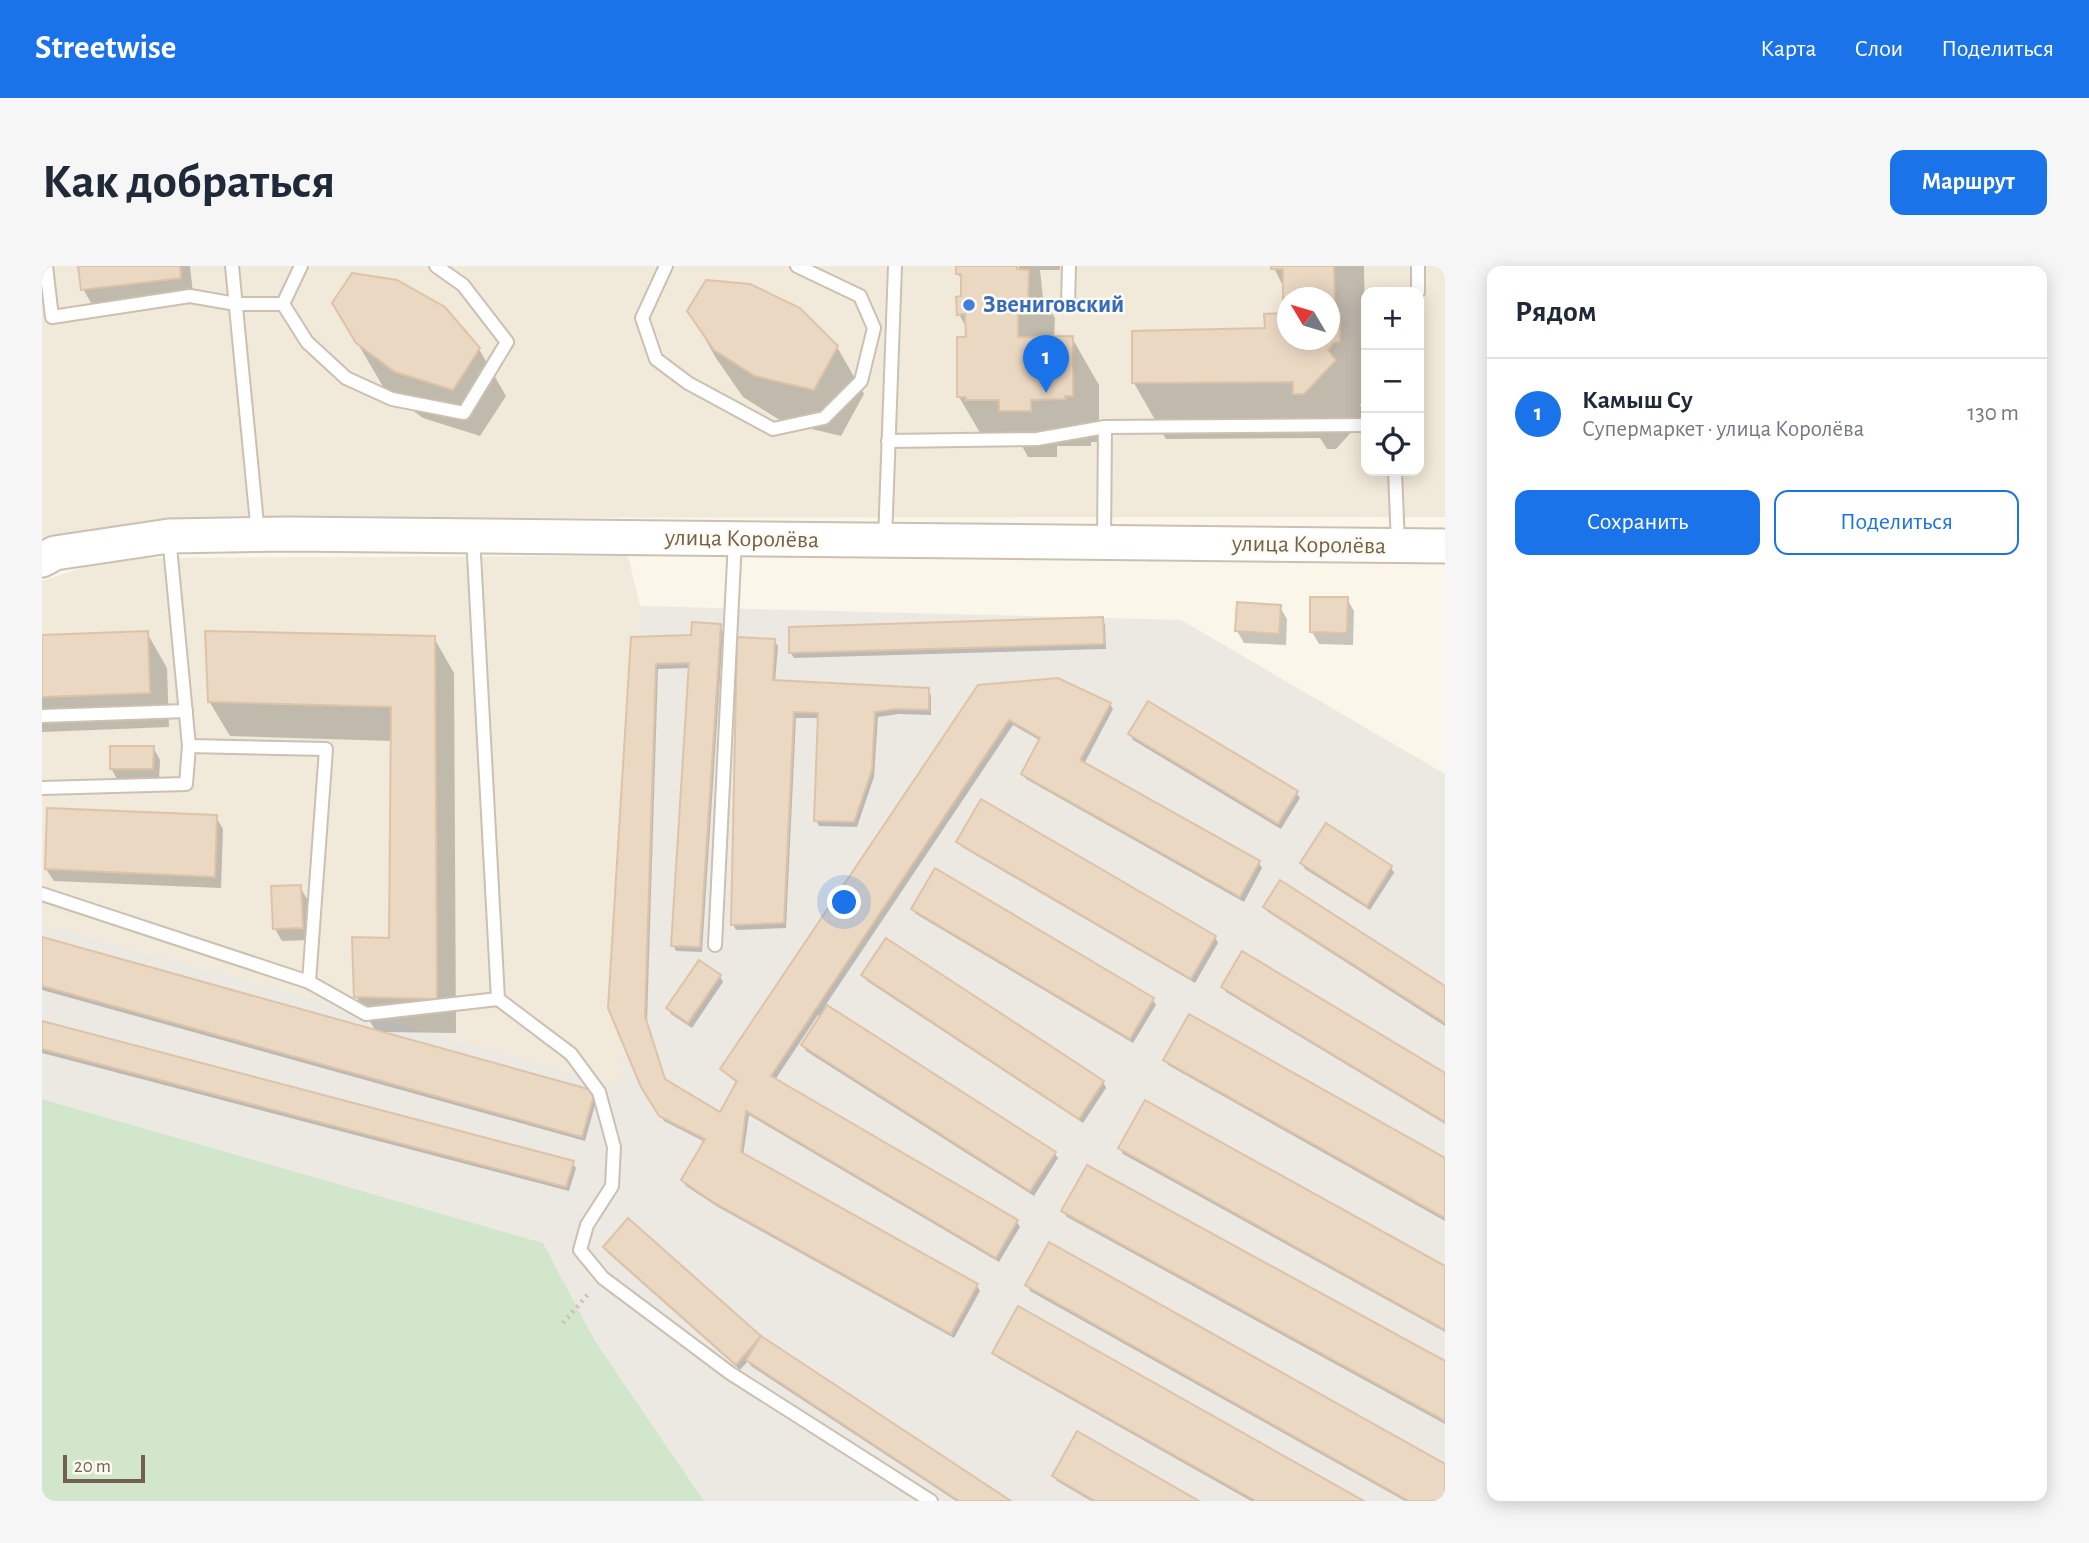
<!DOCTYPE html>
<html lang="ru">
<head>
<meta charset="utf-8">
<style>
	:root { --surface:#fff; --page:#f6f6f7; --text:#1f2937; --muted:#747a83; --line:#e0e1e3; --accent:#1a73e8 }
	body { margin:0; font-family:"Alegreya Sans",sans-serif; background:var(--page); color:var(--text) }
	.controls { position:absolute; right:21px; top:21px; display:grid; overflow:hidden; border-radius:14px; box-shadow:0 4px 18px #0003 }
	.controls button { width:63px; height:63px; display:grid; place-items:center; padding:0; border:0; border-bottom:2px solid var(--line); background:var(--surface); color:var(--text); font:35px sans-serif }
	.compass { position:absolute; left:1235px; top:21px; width:63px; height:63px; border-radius:50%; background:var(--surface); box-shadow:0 4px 18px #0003; rotate:308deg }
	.scale { position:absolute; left:21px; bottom:18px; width:82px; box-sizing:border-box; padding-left:7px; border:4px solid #726150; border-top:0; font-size:19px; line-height:24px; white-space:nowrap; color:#726150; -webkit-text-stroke:5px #fdfaf0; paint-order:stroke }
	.you { position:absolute; left:803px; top:637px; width:24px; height:24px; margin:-18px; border:5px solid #fff; border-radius:50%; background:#1a73e8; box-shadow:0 0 0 10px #1a73e833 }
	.badge { display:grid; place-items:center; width:46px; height:46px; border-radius:50%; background:var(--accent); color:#fff; font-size:23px; font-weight:700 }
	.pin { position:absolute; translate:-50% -58px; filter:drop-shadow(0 2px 4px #0008) }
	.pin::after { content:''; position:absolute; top:37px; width:24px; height:21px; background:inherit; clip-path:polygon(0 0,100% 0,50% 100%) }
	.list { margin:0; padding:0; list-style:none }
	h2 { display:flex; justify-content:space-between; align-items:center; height:91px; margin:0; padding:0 28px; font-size:30px }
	h2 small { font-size:23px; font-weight:400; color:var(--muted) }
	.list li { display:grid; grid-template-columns:46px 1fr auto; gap:21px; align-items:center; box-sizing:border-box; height:112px; padding:0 28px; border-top:2px solid var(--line) }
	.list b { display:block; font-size:26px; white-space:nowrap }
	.list p { margin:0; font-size:23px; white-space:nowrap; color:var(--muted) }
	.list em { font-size:23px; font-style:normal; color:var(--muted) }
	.actions { display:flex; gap:14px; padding:21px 28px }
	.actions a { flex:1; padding:16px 0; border:2px solid var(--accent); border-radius:14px; text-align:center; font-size:24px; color:var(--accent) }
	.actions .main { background:var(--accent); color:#fff }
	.icon { flex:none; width:38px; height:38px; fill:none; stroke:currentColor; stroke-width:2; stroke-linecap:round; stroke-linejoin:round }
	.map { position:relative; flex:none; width:1403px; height:1235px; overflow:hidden; border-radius:14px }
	header { display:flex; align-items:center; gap:42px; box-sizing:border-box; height:98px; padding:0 35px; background:var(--accent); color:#fff }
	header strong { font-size:33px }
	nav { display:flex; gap:38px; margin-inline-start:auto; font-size:24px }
	.intro { display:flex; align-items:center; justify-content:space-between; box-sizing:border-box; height:168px; padding:0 42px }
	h1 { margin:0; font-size:49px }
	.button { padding:18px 32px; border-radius:14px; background:var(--accent); color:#fff; font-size:24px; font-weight:700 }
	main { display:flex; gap:42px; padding:0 42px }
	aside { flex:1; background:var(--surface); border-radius:14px; box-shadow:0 4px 18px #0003 }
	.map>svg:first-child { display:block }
	.residential { fill:#f1e9d9; fill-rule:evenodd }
	.industrial { fill:#ece8e2 }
	.green { fill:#d1e6ca }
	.shadow { fill:#0003; fill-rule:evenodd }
	.building { fill:#ead8c3; stroke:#ddc3a7; stroke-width:2; fill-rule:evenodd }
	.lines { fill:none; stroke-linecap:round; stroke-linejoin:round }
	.service-casing { stroke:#cbc0b1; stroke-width:16 }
	.tertiary-casing { stroke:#cbc0b1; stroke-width:37 }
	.path { stroke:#d1bea8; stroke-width:4.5; stroke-dasharray:2 5; stroke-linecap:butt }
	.service { stroke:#fff; stroke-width:12 }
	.tertiary { stroke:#fff; stroke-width:33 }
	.shop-dot { fill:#3f7fe0; stroke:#fdfaf0; stroke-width:2.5 }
	.labels { text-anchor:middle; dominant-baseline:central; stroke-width:5; stroke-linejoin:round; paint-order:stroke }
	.shop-label { font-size:24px; font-weight:bold; fill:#366cbe; stroke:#fdfaf0; text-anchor:start }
	.street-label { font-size:24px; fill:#726150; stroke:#fdfaf0 }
</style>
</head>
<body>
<header>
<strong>Streetwise</strong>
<nav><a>Карта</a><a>Слои</a><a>Поделиться</a></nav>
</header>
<div class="intro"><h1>Как добраться</h1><a class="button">Маршрут</a></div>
<main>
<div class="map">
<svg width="1403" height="1235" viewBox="0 0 1403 1235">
	<rect width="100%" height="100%" fill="#faf6ea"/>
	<g class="residential">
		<path d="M0,0H1403V251L234,252L54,264L0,277ZM1324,26H1377V205H1324ZM1246,32H1288V74H1246Z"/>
		<polygon points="586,290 598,340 579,820 0,657 0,315 49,299 94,292"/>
	</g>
	<polygon class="industrial" points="598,340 1139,354 1403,508 1403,1235 662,1235 553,1075 501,977 0,833 0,657 579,820"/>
	<polygon class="green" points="0,833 501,977 553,1075 662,1235 0,1235"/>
	<g class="shadow">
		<polygon points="38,0 148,0 152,36 55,47 41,23"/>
		<polygon points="916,0 973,0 977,12 977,0 1018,0 1018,4 998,4 1001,32 1013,52 1012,72 1030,72 1057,119 1057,176 1049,176 1049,180 1015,180 1015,191 986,191 980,180 953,180 951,177 944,177 917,131 925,73 925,63 917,48 921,32 921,16 916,8"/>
		<path d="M1231,0H1322L1324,132L1318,139L1324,150L1294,183H1285L1278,172L1124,173L1092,117V67L1225,64L1243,48V24ZM1246,32H1288V74H1246Z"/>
		<polygon points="292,37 437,83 464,130 438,170 381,152 343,124"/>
		<polygon points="647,45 795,81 822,128 799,170 741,156 701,131 674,92"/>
		<polygon points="1305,333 1312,345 1311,379 1277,378 1270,366"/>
		<polygon points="1238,341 1245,353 1244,379 1202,377 1195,365"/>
		<polygon points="1060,353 1063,358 1064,383 752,392 749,387"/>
		<polygon points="678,360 681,366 660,686 634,685 631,679 649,402 616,403 605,757 624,815 679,849 696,818 684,808 681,803 937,420 1068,438 1071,443 1042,498 1217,597 1220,602 1202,636 984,513 981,508 999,475 971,459 783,740 1012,887 1016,892 992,930 764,785 761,779 779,751 776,749 733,814 975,956 978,961 957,996 707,849 701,890 935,1020 938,1025 912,1072 676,941 644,920 641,914 663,876 622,855 600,820 591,373 651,371"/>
		<polygon points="105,367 125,402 127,461 0,466 0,371"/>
		<polygon points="392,372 412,407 414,767 339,766 551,826 555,832 543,875 0,724 0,672 334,766 314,730 348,674 350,475 188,470 167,435"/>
		<polygon points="732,375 736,380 733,416 886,424 889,429 889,449 857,448 836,451 832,511 815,561 777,560 774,554 778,452 754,452 744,662 694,664 691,658"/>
		<polygon points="1088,468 1254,526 1258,532 1239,563 1091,474"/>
		<polygon points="111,481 118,494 117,514 76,515 69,502"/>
		<polygon points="174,551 181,563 179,622 12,615 4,603"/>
		<polygon points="916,576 1173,671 1176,677 1153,717 920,581"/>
		<polygon points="1260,597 1349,601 1352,607 1328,644 1263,603"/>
		<polygon points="1239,617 1403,722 1403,760 1226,646 1223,641"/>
		<polygon points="258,621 265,633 267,674 240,675 233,663 231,622"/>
		<polygon points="871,643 1111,734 1114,739 1091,777 874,648"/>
		<polygon points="1201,687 1403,809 1403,858 1184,726 1181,721"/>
		<polygon points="821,709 1061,816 1064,822 1041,857 825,715"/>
		<polygon points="678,710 681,716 650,762 629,748 626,742"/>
		<polygon points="1147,750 1403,894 1403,955 1126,799 1123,794"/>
		<polygon points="0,757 530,896 534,902 527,925 0,787"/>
		<polygon points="1104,836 1403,1002 1403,1066 1081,888 1078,882"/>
		<polygon points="1046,901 1403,1097 1403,1158 1025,951 1021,945"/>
		<polygon points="587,955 718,1072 966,1235 914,1235 709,1100 706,1095 698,1104 566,987 563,981"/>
		<polygon points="1008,979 1403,1200 1403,1235 1363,1235 988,1025 985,1019"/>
		<polygon points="952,1087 1319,1235 1209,1235 956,1092"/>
		<polygon points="1012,1210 1153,1235 1049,1235 1015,1215"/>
	</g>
	<g class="building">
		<polygon points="36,0 138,0 139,12 39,24"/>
		<polygon points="914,0 975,0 975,3 987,4 986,36 976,38 976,71 1031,70 1031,130 1023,130 1023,133 989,134 989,145 957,145 957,134 924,134 924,131 915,131 915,71 924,71 923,48 915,49 914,31 919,30 919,8 914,8"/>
		<path d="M1229,0H1292L1293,46L1298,47V76L1292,77L1286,84L1294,94L1262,128H1251V116L1090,117V65L1223,62L1222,48L1241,47V3H1229ZM1246,32H1288V74H1246Z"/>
		<polygon points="310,7 355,14 403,41 438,82 411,124 353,106 314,77 290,37"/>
		<polygon points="664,14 708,18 758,42 796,80 772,124 713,110 672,84 645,45"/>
		<polygon points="1268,331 1306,331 1305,367 1268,366"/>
		<polygon points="1195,336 1239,339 1237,368 1193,365"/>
		<polygon points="1061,351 1062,378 747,387 747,361"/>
		<polygon points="650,356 679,358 658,681 629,680 647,397 614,398 603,750 623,813 678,846 695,815 678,803 936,419 1016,412 1069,437 1038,494 1218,595 1198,631 979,508 998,472 967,454 729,810 976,954 954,992 704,845 699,886 936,1018 909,1068 671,936 639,914 663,873 617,850 599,821 566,742 589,371 649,369"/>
		<polygon points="106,365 108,427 0,431 0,369"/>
		<polygon points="163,365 393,370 395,733 312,731 310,671 347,672 349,441 166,436"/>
		<polygon points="695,371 733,373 731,414 887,422 887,444 853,443 833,446 830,504 812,556 772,555 776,447 752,446 742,657 689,659"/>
		<polygon points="1106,435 1256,525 1236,558 1086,468"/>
		<polygon points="68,480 112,480 111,503 68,503"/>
		<polygon points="939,533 1174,670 1149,713 914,576"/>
		<polygon points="5,542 175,549 173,611 3,603"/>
		<polygon points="1284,557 1350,600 1325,640 1258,597"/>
		<polygon points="893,602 1112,732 1088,773 869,643"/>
		<polygon points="1238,614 1403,720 1403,757 1221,641"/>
		<polygon points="259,619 261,662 231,663 229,620"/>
		<polygon points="0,671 553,825 540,871 0,720"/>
		<polygon points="844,672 1062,815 1037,853 819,709"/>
		<polygon points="1200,685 1403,807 1403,856 1179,721"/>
		<polygon points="657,694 679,709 646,757 624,742"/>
		<polygon points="785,739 1014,886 988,925 759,779"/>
		<polygon points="1147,748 1403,892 1403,952 1121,794"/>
		<polygon points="0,755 532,895 524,921 0,783"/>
		<polygon points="1103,834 1403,1000 1403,1064 1076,882"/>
		<polygon points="1045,899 1403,1095 1403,1155 1019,945"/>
		<polygon points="586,952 719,1070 694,1099 561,981"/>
		<polygon points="1007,976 1403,1198 1403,1235 1367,1235 983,1019"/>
		<polygon points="976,1040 1322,1235 1214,1235 950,1087"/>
		<polygon points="719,1070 969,1235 917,1235 704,1094"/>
		<polygon points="1035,1165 1157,1235 1053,1235 1010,1210"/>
	</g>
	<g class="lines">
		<g class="service-casing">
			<g id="service">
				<polyline points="4,0 10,51 148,30 194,38 241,38"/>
				<polyline points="190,0 216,268"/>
				<polyline points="624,0 600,52 614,93 646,117 731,163 782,152 819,115 832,62 818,30 755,0"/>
				<polyline points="1376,26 1376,0"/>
				<polyline points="241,38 265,76 304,112 350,133 422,147 465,76 421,19 394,0"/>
				<polyline points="241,38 259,0"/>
				<polyline points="1026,39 1027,0"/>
				<polyline points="846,175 995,173 1063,161 1324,159"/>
				<polyline points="1353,205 1356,279"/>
				<polyline points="127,270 147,480 284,483 267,716 324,748 456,733"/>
				<polyline points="431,270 456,733 529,788 557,826 572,881 570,920 545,959 538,984 561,1012 688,1107 889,1235"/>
				<polyline points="843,274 853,0"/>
				<polyline points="1062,276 1063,161"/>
				<polyline points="0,450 144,445"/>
				<polyline points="0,522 144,518 147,480"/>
				<polyline points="0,628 267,716"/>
				<polyline points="673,679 693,274"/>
			</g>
		</g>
		<g class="tertiary-casing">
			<polyline id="tertiary" points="0,294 13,287 127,270 246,268 1403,280"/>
		</g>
		<polyline class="path" points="521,1057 548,1026"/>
		<use href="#service" class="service"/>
		<use href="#tertiary" class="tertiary"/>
	</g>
	<circle class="shop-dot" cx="927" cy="39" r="7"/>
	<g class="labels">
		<g class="shop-label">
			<text x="941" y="39">Звениговский</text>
		</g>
		<g class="street-label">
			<text transform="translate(700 273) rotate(1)">улица Королёва</text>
			<text transform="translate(1267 279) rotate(1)">улица Королёва</text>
		</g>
	</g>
</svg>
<div class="controls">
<button>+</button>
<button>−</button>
<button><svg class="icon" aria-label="locate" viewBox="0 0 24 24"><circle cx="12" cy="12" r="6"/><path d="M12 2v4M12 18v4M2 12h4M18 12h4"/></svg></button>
</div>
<svg class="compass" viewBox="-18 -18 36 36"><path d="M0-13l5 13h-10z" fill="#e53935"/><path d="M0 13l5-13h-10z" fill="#747a83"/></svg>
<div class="scale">20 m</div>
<div class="you"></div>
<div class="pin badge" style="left:1004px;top:127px">1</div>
</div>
<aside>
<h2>Рядом<small></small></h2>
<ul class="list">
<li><span class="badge">1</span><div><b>Камыш Су</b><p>Супермаркет · улица Королёва</p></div><em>130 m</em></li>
</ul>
<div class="actions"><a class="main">Сохранить</a><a>Поделиться</a></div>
</aside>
</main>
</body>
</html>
